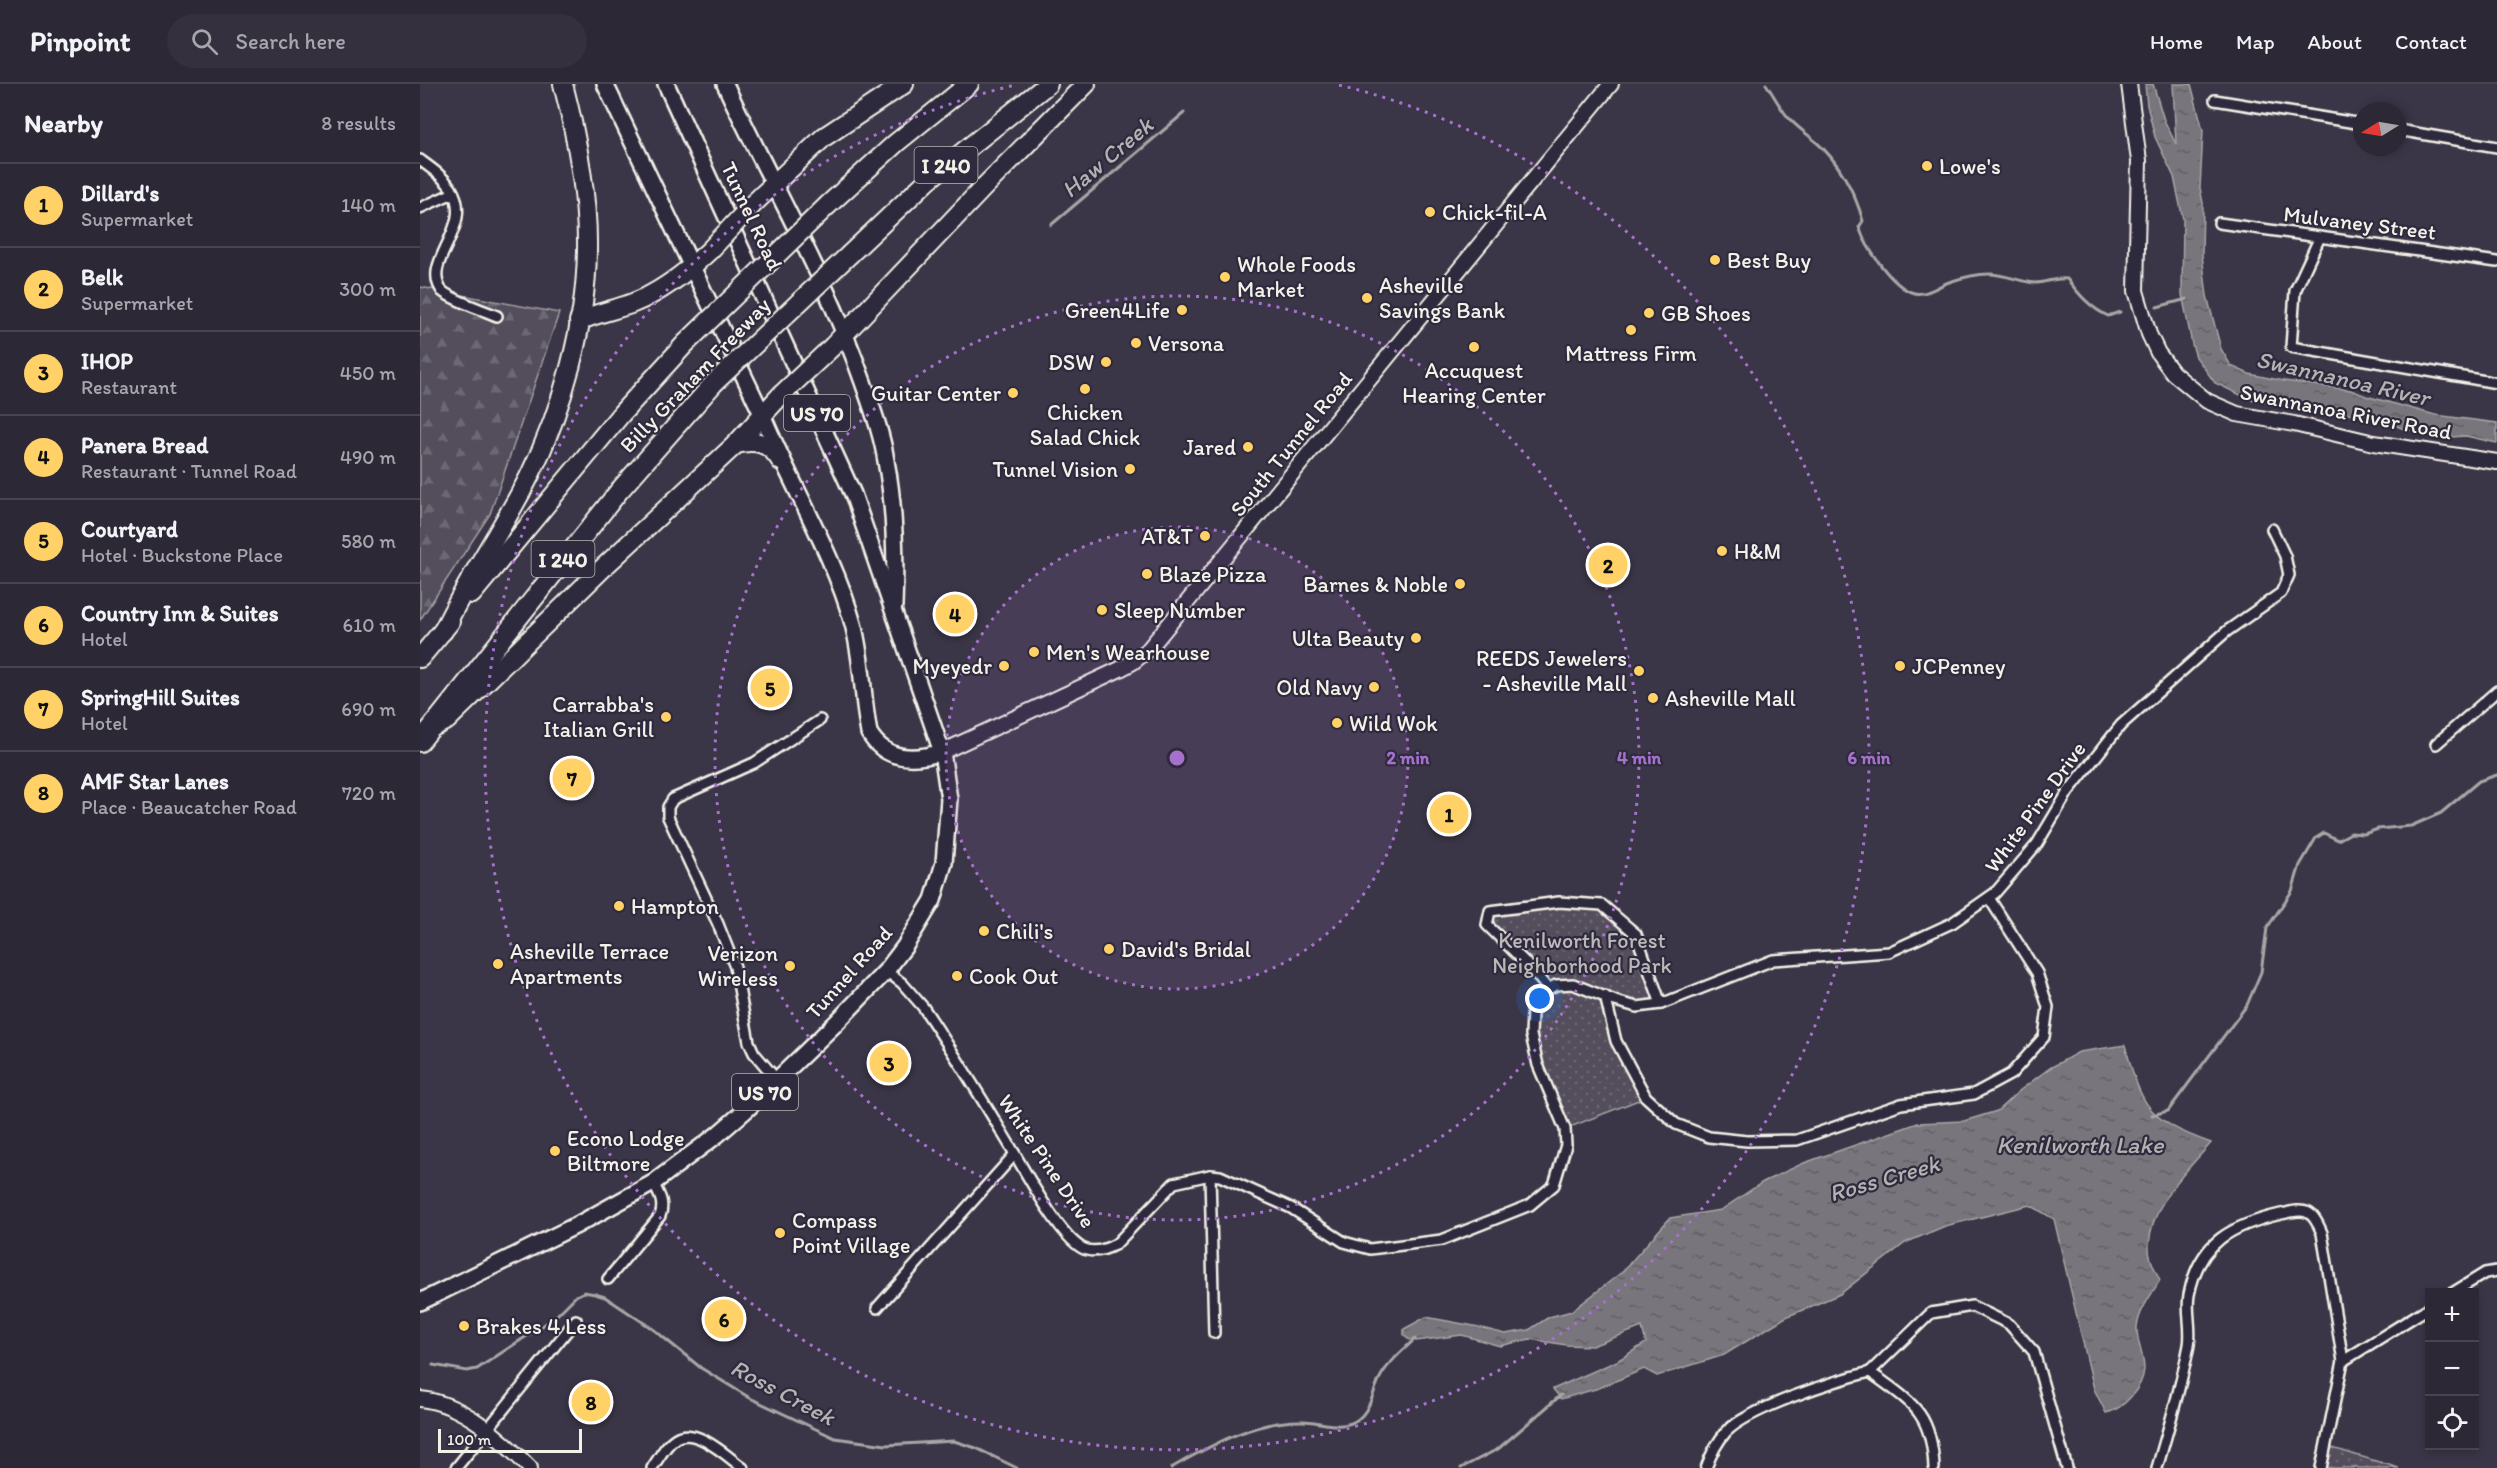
<!DOCTYPE html>
<html lang="en">
<head>
<meta charset="utf-8">
<style>
	:root { --surface:#2c2835; --page:#34303d; --text:#f1f3f6; --muted:#a6a6ad; --line:#484450; --accent:#ffd166 }
	body { margin:0; font-family:Itim,sans-serif; background:var(--page); color:var(--text) }
	.controls { position:absolute; right:18px; bottom:18px; display:grid; overflow:hidden; border-radius:0px; box-shadow:0 3px 9px #0003 }
	.controls button { width:54px; height:54px; display:grid; place-items:center; padding:0; border:0; border-bottom:2px solid var(--line); background:var(--surface); color:var(--text); font:30px sans-serif }
	.compass { position:absolute; left:1933px; top:18px; width:54px; height:54px; border-radius:50%; background:var(--surface); box-shadow:0 3px 9px #0003; rotate:259deg }
	.scale { position:absolute; left:18px; bottom:15px; width:144px; box-sizing:border-box; padding-left:6px; border:3px solid #f4f1e8; border-top:0; font-size:16px; line-height:21px; white-space:nowrap; color:#f4f1e8; -webkit-text-stroke:4px #2f2a3d; paint-order:stroke }
	.you { position:absolute; left:1120px; top:915px; width:21px; height:21px; margin:-15px; border:4px solid #fff; border-radius:50%; background:#1a73e8; box-shadow:0 0 0 9px #1a73e833 }
	.badge { display:grid; place-items:center; width:39px; height:39px; border-radius:50%; background:var(--accent); color:#111; font-size:20px; font-weight:700 }
	.pin { position:absolute; translate:-50% -50%; border:3px solid #fff; box-shadow:0 2px 6px #0006 }
	.list { margin:0; padding:0; list-style:none }
	h2 { display:flex; justify-content:space-between; align-items:center; height:78px; margin:0; padding:0 24px; font-size:26px }
	h2 small { font-size:20px; font-weight:400; color:var(--muted) }
	.list li { display:grid; grid-template-columns:39px 1fr auto; gap:18px; align-items:center; box-sizing:border-box; height:84px; padding:0 24px; border-top:2px solid var(--line) }
	.list b { display:block; font-size:22px; white-space:nowrap }
	.list p { margin:0; font-size:20px; white-space:nowrap; color:var(--muted) }
	.list em { font-size:20px; font-style:normal; color:var(--muted) }
	.icon { flex:none; width:33px; height:33px; fill:none; stroke:currentColor; stroke-width:2; stroke-linecap:round; stroke-linejoin:round }
	.map { position:relative; flex:none; width:2077px; height:1384px; overflow:hidden }
	header { display:flex; align-items:center; gap:36px; box-sizing:border-box; height:84px; padding:0 30px; background:var(--surface); border-bottom:2px solid var(--line) }
	header strong { font-size:28px }
	nav { display:flex; gap:33px; margin-inline-start:auto; font-size:21px }
	.search { width:420px; height:54px; background:var(--page); display:flex; align-items:center; gap:15px; box-sizing:border-box; padding:0 21px; border-radius:33px; color:var(--muted); font-size:22px }
	main { display:flex }
	aside { flex:1; background:var(--surface) }
	.map>svg:first-child { display:block }
	.forest { fill:url(#forest-firs); stroke:#a4a0a2; stroke-width:1.5 }
	.park { fill:url(#park-dots); stroke:#a4a0a2; stroke-width:1.5 }
	.water { fill:url(#water-ripples); stroke:#aaa6a7; stroke-width:1.5 }
	.lines { fill:none; stroke-linecap:round; stroke-linejoin:round }
	.stream { stroke:#aaa6a7; stroke-width:3 }
	.street-casing { stroke:#f4f1e8; stroke-width:14 }
	.secondary-casing { stroke:#f4f1e8; stroke-width:18 }
	.primary-casing { stroke:#f4f1e8; stroke-width:20 }
	.highway-casing { stroke:#f4f1e8; stroke-width:22 }
	.street { stroke:#2f2a3d; stroke-width:9 }
	.secondary { stroke:#2f2a3d; stroke-width:14 }
	.primary { stroke:#2f2a3d; stroke-width:15 }
	.highway { stroke:#2f2a3d; stroke-width:18 }
	.highway-bridge-casing { stroke:#f4f1e8; stroke-width:22; stroke-linecap:butt }
	.highway-bridge { stroke:#2f2a3d; stroke-width:18 }
	.ring { fill:none; stroke:#a571cd; stroke-width:3; stroke-dasharray:3 6 }
	.poi-dot { fill:#ffd166; stroke:#2f2a3d; stroke-width:2 }
	.labels { text-anchor:middle; dominant-baseline:central; stroke-width:4.5; stroke-linejoin:round; paint-order:stroke }
	.shield { fill:#2f2a3d; stroke:#b9b5b5; stroke-width:1.5 }
	.shield-label { font-size:21px; font-weight:bold; fill:#f4f1e8 }
	.poi-label { font-size:22px; fill:#f4f1e8; stroke:#2f2a3d; text-anchor:start }
	.street-label { font-size:22px; fill:#f4f1e8; stroke:#2f2a3d }
	.park-label { font-size:22px; fill:#bcb8b7; stroke:#2f2a3d }
	.water-label { font-size:24px; font-style:italic; fill:#b6b2b2; stroke:#2f2a3d }
	.centre { fill:#a571cd; stroke:#2f2a3d; stroke-width:3 }
	.ring-label { font-size:18px; text-anchor:middle; font-weight:bold; fill:#a571cd; stroke:#2f2a3d; stroke-width:4.5; stroke-linejoin:round; paint-order:stroke }
</style>
</head>
<body>
<header>
<strong>Pinpoint</strong>
<div class="search"><svg class="icon" aria-label="search" viewBox="0 0 24 24"><circle cx="10" cy="10" r="6"/><path d="M15 15l6 6"/></svg>Search here</div>
<nav><a>Home</a><a>Map</a><a>About</a><a>Contact</a></nav>
</header>
<main>
<aside>
<h2>Nearby<small>8 results</small></h2>
<ul class="list">
<li><span class="badge">1</span><div><b>Dillard's</b><p>Supermarket</p></div><em>140 m</em></li>
<li><span class="badge">2</span><div><b>Belk</b><p>Supermarket</p></div><em>300 m</em></li>
<li><span class="badge">3</span><div><b>IHOP</b><p>Restaurant</p></div><em>450 m</em></li>
<li><span class="badge">4</span><div><b>Panera Bread</b><p>Restaurant · Tunnel Road</p></div><em>490 m</em></li>
<li><span class="badge">5</span><div><b>Courtyard</b><p>Hotel · Buckstone Place</p></div><em>580 m</em></li>
<li><span class="badge">6</span><div><b>Country Inn &amp; Suites</b><p>Hotel</p></div><em>610 m</em></li>
<li><span class="badge">7</span><div><b>SpringHill Suites</b><p>Hotel</p></div><em>690 m</em></li>
<li><span class="badge">8</span><div><b>AMF Star Lanes</b><p>Place · Beaucatcher Road</p></div><em>720 m</em></li>
</ul>
</aside>
<div class="map">
<svg width="2077" height="1384" viewBox="0 0 2077 1384">
	<defs>
		<pattern id="forest-firs" width="22" height="20" patternUnits="userSpaceOnUse" patternTransform="scale(1.5)"><rect width="22" height="20" fill="#534e5c"/><path d="M5 1l3.5 6h-7zM16 11l3.5 6h-7z" fill="#6c6873"/></pattern>
		<pattern id="park-dots" width="8" height="8" patternUnits="userSpaceOnUse" patternTransform="scale(1.5)"><rect width="8" height="8" fill="#534e5c"/><path d="M2 2h.1M6 6h.1" fill="none" stroke="#6c6873" stroke-width="1.8" stroke-linecap="round"/></pattern>
		<pattern id="water-ripples" width="26" height="14" patternUnits="userSpaceOnUse" patternTransform="scale(1.5)"><rect width="26" height="14" fill="#78747b"/><path d="M2 4q2-2 4 0t4 0M15 11q2-2 4 0t4 0" fill="none" stroke="#636063"/></pattern>
	</defs>
	<rect width="100%" height="100%" fill="#3b3647"/>
	<filter id="ink" filterUnits="userSpaceOnUse"><feTurbulence type="fractalNoise" baseFrequency=".0167" numOctaves="2"/><feDisplacementMap in="SourceGraphic" scale="12" xChannelSelector="R" yChannelSelector="G"/><feConvolveMatrix kernelMatrix="1 2 1 2 8 2 1 2 1" color-interpolation-filters="sRGB"/></filter>
	<g filter="url(#ink)">
		<polygon class="forest" points="0,203 139,229 70,430 0,536"/>
		<g class="park">
			<polygon points="1139,818 1182,821 1216,850 1241,920 1217,923 1185,913 1196,957 1226,1013 1145,1045 1118,981 1112,929 1128,905 1067,841 1070,827"/>
			<polygon points="1906,1362 1979,1384 1901,1384"/>
		</g>
		<g class="water">
			<polygon points="1725,0 1733,0 1744,36 1756,60 1753,0 1771,0 1783,46 1780,104 1783,119 1782,171 1787,212 1801,265 1811,282 1829,290 1864,297 1931,306 1946,312 2015,331 2077,339 2077,359 2046,352 2030,353 1984,345 1965,337 1935,330 1829,315 1795,299 1776,273 1772,260 1762,210 1763,135 1754,93 1735,53 1727,21"/>
			<path d="M1705,961C1722,1024 1728,1036 1791,1059C1766,1088 1731,1120 1729,1161C1728,1174 1735,1185 1740,1196C1732,1210 1719,1226 1717,1243C1716,1256 1724,1271 1724,1285C1723,1303 1704,1325 1686,1329L1674,1305L1634,1135L1610,1121L1525,1142L1485,1159L1420,1210L1366,1233L1304,1271L1237,1292L1224,1285L1179,1304L1141,1315L1133,1305L1197,1277L1226,1259L1222,1243L1172,1262L1146,1261L1110,1255L1080,1262L1042,1251L996,1257L988,1255L984,1251V1245L1006,1233L1054,1242L1085,1250L1109,1246L1129,1233L1152,1227L1202,1188L1250,1134L1301,1126L1343,1098L1384,1079L1498,1039L1544,1037L1577,1027L1599,1007L1630,984L1659,968Z"/>
		</g>
		<g class="lines">
			<g class="stream">
				<path d="M1346,0C1353,10 1359,22 1367,32C1375,42 1385,48 1395,57C1418,76 1435,108 1443,137L1439,143C1446,163 1472,203 1494,209C1506,212 1518,202 1529,198C1541,194 1557,190 1569,190C1585,190 1600,198 1615,199C1626,199 1636,193 1647,195C1659,210 1670,224 1688,232L1700,228"/>
				<polyline points="631,141 764,29"/>
				<polyline points="1737,223 1767,215"/>
				<polyline points="1732,1031 1748,1027 1827,921 1841,888 1847,844 1872,807 1880,781 1896,754 1904,749 1918,756 1931,749 1944,750 1958,745 1991,742 2021,729 2059,697 2077,691"/>
				<polyline points="13,1281 47,1287 57,1285 134,1234 156,1212 164,1208 175,1210 185,1213 233,1245 281,1284 330,1314 415,1354 466,1361 534,1357 556,1364 597,1384"/>
				<path d="M751,1384C792,1361 835,1336 883,1337C899,1337 922,1347 937,1336C951,1326 953,1306 961,1292C969,1278 983,1266 995,1255"/>
				<polyline points="1041,1384 1078,1365 1141,1311"/>
			</g>
			<g class="street-casing">
				<g id="street">
					<polyline points="1795,16 1942,40"/>
					<polyline points="1978,46 2077,63"/>
					<path d="M0,76C11,84 23,92 31,104C56,144 0,177 22,207C34,217 61,225 77,232"/>
					<polyline points="0,124 33,109"/>
					<polyline points="1799,139 2077,178"/>
					<polyline points="1899,155 1875,207 1871,263 2077,299"/>
					<polyline points="2016,660 2077,607"/>
					<path d="M466,887L482,899L503,923C532,966 559,1010 586,1055C602,1081 637,1150 662,1164C673,1170 685,1166 696,1160L754,1099L790,1091L800,1092L871,1124L924,1158L950,1165L1022,1156L1110,1121L1134,1101L1146,1061L1145,1045L1118,981L1111,951L1112,929L1128,905L1136,901L1153,900L1195,917L1217,923L1241,920L1353,876L1469,868L1532,839L1575,809L1617,760L1648,708L1701,641L1807,547L1861,509L1869,491L1865,472L1852,445"/>
					<polyline points="1128,905 1109,882 1067,841 1070,827 1139,818 1182,821 1216,850 1241,920"/>
					<polyline points="1185,912 1196,957 1226,1013 1256,1040 1289,1053 1327,1057 1377,1056 1481,1020 1554,1010 1591,990 1624,953 1628,923 1617,889 1569,814"/>
					<polyline points="357,996 334,969 329,958 315,883 298,840 248,733 248,723 253,715 334,679 400,636"/>
					<polyline points="790,1091 794,1249"/>
					<path d="M188,1195L240,1132C245,1119 239,1110 233,1099"/>
					<polyline points="2034,1208 2065,1189 2077,1187"/>
					<polyline points="457,1224 595,1070"/>
					<polyline points="1923,1277 2010,1223"/>
					<polyline points="1450,1288 1511,1229 1552,1222 1589,1240 1614,1268 1647,1384"/>
					<path d="M1450,1288C1492,1319 1512,1328 1514,1384"/>
					<polyline points="36,1384 156,1236"/>
					<path d="M232,1384C239,1374 246,1360 256,1354C276,1342 308,1373 323,1384"/>
					<path d="M1286,1384C1291,1370 1296,1359 1306,1348C1329,1324 1417,1296 1450,1288"/>
					<path d="M1737,1384C1749,1343 1761,1303 1769,1261C1772,1244 1766,1227 1769,1211C1779,1157 1813,1141 1861,1130C1886,1124 1892,1125 1902,1149L1923,1277L1901,1384"/>
				</g>
			</g>
			<g class="secondary-casing">
				<g id="secondary">
					<polyline points="1709,0 1719,77 1716,207 1729,250 1738,269 1753,289 1787,317 1817,330 1874,340 1954,359 2077,378"/>
					<polyline points="522,668 700,585 713,578 728,566 1191,0"/>
					<path d="M0,1315C43,1319 81,1355 110,1384"/>
				</g>
			</g>
			<g class="primary-casing">
				<g id="primary">
					<path d="M185,0L342,330C370,399 414,470 433,540C443,576 442,613 449,649C466,677 493,677 522,668"/>
					<path d="M305,0C351,100 407,194 443,298C452,324 462,350 466,377C475,424 476,474 474,522"/>
					<polyline points="0,1218 157,1141 233,1099 297,1051 327,1025 416,939 466,887 485,862 513,816 524,779 529,715 522,668 433,410 246,0"/>
				</g>
			</g>
			<g class="highway-casing">
				<g id="highway">
					<polyline points="334,119 404,53 484,0"/>
					<polyline points="408,121 476,59 549,0"/>
					<polyline points="430,170 508,96 628,0"/>
					<path d="M159,237C176,229 195,226 213,219C242,208 268,187 290,166"/>
					<polyline points="413,262 564,103 666,0"/>
					<path d="M316,360C337,355 350,359 361,377"/>
					<polyline points="52,510 202,329 265,260"/>
					<path d="M23,547C48,494 82,446 109,393C143,324 166,242 167,166C168,110 157,54 143,0"/>
					<polyline points="0,574 30,538"/>
					<polyline points="13,643 27,636 186,481 316,360 361,311"/>
					<polyline points="0,658 199,407 294,299"/>
				</g>
			</g>
			<use href="#street" class="street"/>
			<use href="#secondary" class="secondary"/>
			<use href="#primary" class="primary"/>
			<use href="#highway" class="highway"/>
			<g class="highway-bridge-casing">
				<g id="highway-bridge">
					<polyline points="290,166 334,119"/>
					<polyline points="265,260 408,121"/>
					<polyline points="294,299 430,170"/>
					<polyline points="361,311 413,262"/>
				</g>
			</g>
			<use href="#highway-bridge" class="highway-bridge"/>
		</g>
	</g>
	<circle cx="757" cy="674" r="231" fill="#a571cd" fill-opacity=".12"/>
	<g class="ring">
		<circle cx="757" cy="674" r="231"/>
		<circle cx="757" cy="674" r="462"/>
		<path d="M919 1A692 692 0 1 1 595 1"/>
	</g>
	<g class="poi-dot">
		<circle cx="1507" cy="82" r="6"/>
		<circle cx="1010" cy="128" r="6"/>
		<circle cx="1295" cy="176" r="6"/>
		<circle cx="805" cy="193" r="6"/>
		<circle cx="947" cy="214" r="6"/>
		<circle cx="762" cy="226" r="6"/>
		<circle cx="1229" cy="229" r="6"/>
		<circle cx="1211" cy="246" r="6"/>
		<circle cx="716" cy="259" r="6"/>
		<circle cx="1054" cy="263" r="6"/>
		<circle cx="686" cy="278" r="6"/>
		<circle cx="665" cy="305" r="6"/>
		<circle cx="593" cy="309" r="6"/>
		<circle cx="828" cy="363" r="6"/>
		<circle cx="710" cy="385" r="6"/>
		<circle cx="785" cy="452" r="6"/>
		<circle cx="1302" cy="467" r="6"/>
		<circle cx="727" cy="490" r="6"/>
		<circle cx="1040" cy="500" r="6"/>
		<circle cx="682" cy="526" r="6"/>
		<circle cx="996" cy="554" r="6"/>
		<circle cx="614" cy="568" r="6"/>
		<circle cx="584" cy="582" r="6"/>
		<circle cx="1480" cy="582" r="6"/>
		<circle cx="1219" cy="587" r="6"/>
		<circle cx="954" cy="603" r="6"/>
		<circle cx="1233" cy="614" r="6"/>
		<circle cx="246" cy="633" r="6"/>
		<circle cx="917" cy="639" r="6"/>
		<circle cx="199" cy="822" r="6"/>
		<circle cx="564" cy="847" r="6"/>
		<circle cx="689" cy="865" r="6"/>
		<circle cx="78" cy="880" r="6"/>
		<circle cx="370" cy="882" r="6"/>
		<circle cx="537" cy="892" r="6"/>
		<circle cx="135" cy="1067" r="6"/>
		<circle cx="360" cy="1149" r="6"/>
		<circle cx="44" cy="1242" r="6"/>
	</g>
	<g class="labels">
		<g class="shield">
			<rect x="494.5" y="63" width="63" height="36" rx="4.5"/>
			<rect x="364" y="311" width="66" height="36" rx="4.5"/>
			<rect x="111.5" y="457" width="63" height="36" rx="4.5"/>
			<rect x="312" y="990" width="66" height="36" rx="4.5"/>
		</g>
		<g class="shield-label">
			<text x="526" y="81">I 240</text>
			<text x="397" y="329">US 70</text>
			<text x="143" y="475">I 240</text>
			<text x="345" y="1008">US 70</text>
		</g>
		<g class="poi-label">
			<text x="1519" y="82">Lowe's</text>
			<text x="1022" y="128">Chick-fil-A</text>
			<text x="1307" y="176">Best Buy</text>
			<text x="817" y="180">Whole Foods<tspan x="817" dy="25">Market</tspan></text>
			<text x="959" y="201">Asheville<tspan x="959" dy="25">Savings Bank</tspan></text>
			<text x="750" y="226" text-anchor="end">Green4Life</text>
			<text x="1241" y="229">GB Shoes</text>
			<text x="728" y="259">Versona</text>
			<text x="1211" y="269" text-anchor="middle">Mattress Firm</text>
			<text x="674" y="278" text-anchor="end">DSW</text>
			<text x="1054" y="286" text-anchor="middle">Accuquest<tspan x="1054" dy="25">Hearing Center</tspan></text>
			<text x="581" y="309" text-anchor="end">Guitar Center</text>
			<text x="665" y="328" text-anchor="middle">Chicken<tspan x="665" dy="25">Salad Chick</tspan></text>
			<text x="816" y="363" text-anchor="end">Jared</text>
			<text x="698" y="385" text-anchor="end">Tunnel Vision</text>
			<text x="773" y="452" text-anchor="end">AT&amp;T</text>
			<text x="1314" y="467">H&amp;M</text>
			<text x="739" y="490">Blaze Pizza</text>
			<text x="1028" y="500" text-anchor="end">Barnes &amp; Noble</text>
			<text x="694" y="526">Sleep Number</text>
			<text x="984" y="554" text-anchor="end">Ulta Beauty</text>
			<text x="626" y="568">Men's Wearhouse</text>
			<text x="1207" y="574" text-anchor="end">REEDS Jewelers<tspan x="1207" dy="25">- Asheville Mall</tspan></text>
			<text x="572" y="582" text-anchor="end">Myeyedr</text>
			<text x="1492" y="582">JCPenney</text>
			<text x="942" y="603" text-anchor="end">Old Navy</text>
			<text x="1245" y="614">Asheville Mall</text>
			<text x="234" y="620" text-anchor="end">Carrabba's<tspan x="234" dy="25">Italian Grill</tspan></text>
			<text x="929" y="639">Wild Wok</text>
			<text x="211" y="822">Hampton</text>
			<text x="576" y="847">Chili's</text>
			<text x="701" y="865">David's Bridal</text>
			<text x="90" y="867">Asheville Terrace<tspan x="90" dy="25">Apartments</tspan></text>
			<text x="358" y="869" text-anchor="end">Verizon<tspan x="358" dy="25">Wireless</tspan></text>
			<text x="549" y="892">Cook Out</text>
			<text x="147" y="1054">Econo Lodge<tspan x="147" dy="25">Biltmore</tspan></text>
			<text x="372" y="1136">Compass<tspan x="372" dy="25">Point Village</tspan></text>
			<text x="56" y="1242">Brakes 4 Less</text>
		</g>
		<g class="street-label">
			<text transform="translate(332 132) rotate(65)">Tunnel Road</text>
			<text transform="translate(1940 139) rotate(7)">Mulvaney Street</text>
			<text transform="translate(275 291) rotate(-46)">Billy Graham Freeway</text>
			<text transform="translate(1926 328) rotate(11)">Swannanoa River Road</text>
			<text transform="translate(871 360) rotate(-51)">South Tunnel Road</text>
			<text transform="translate(1615 723) rotate(-54)">White Pine Drive</text>
			<text transform="translate(429 888) rotate(-48)">Tunnel Road</text>
			<text transform="translate(627 1077) rotate(56)">White Pine Drive</text>
		</g>
		<g class="park-label">
			<text x="1162" y="856">Kenilworth Forest<tspan x="1162" dy="25">Neighborhood Park</tspan></text>
		</g>
		<g class="water-label">
			<text transform="translate(687 73) rotate(-40)">Haw Creek</text>
			<text transform="translate(1923 294) rotate(13)">Swannanoa River</text>
			<text x="1660" y="1060">Kenilworth Lake</text>
			<text transform="translate(1464 1094) rotate(-16)">Ross Creek</text>
			<text transform="translate(363 1308) rotate(28)">Ross Creek</text>
		</g>
	</g>
	<circle cx="757" cy="674" r="9" class="centre"/>
	<g class="ring-label">
		<text x="988" y="680">2 min</text>
		<text x="1219" y="680">4 min</text>
		<text x="1449" y="680">6 min</text>
	</g>
</svg>
<div class="controls">
<button>+</button>
<button>−</button>
<button><svg class="icon" aria-label="locate" viewBox="0 0 24 24"><circle cx="12" cy="12" r="6"/><path d="M12 2v4M12 18v4M2 12h4M18 12h4"/></svg></button>
</div>
<svg class="compass" viewBox="-18 -18 36 36"><path d="M0-13l5 13h-10z" fill="#e53935"/><path d="M0 13l5-13h-10z" fill="#a6a6ad"/></svg>
<div class="scale">100 m</div>
<div class="you"></div>
<div class="pin badge" style="left:1029px;top:730px">1</div>
<div class="pin badge" style="left:1188px;top:481px">2</div>
<div class="pin badge" style="left:469px;top:979px">3</div>
<div class="pin badge" style="left:535px;top:530px">4</div>
<div class="pin badge" style="left:350px;top:604px">5</div>
<div class="pin badge" style="left:304px;top:1235px">6</div>
<div class="pin badge" style="left:152px;top:694px">7</div>
<div class="pin badge" style="left:171px;top:1318px">8</div>
</div>
</main>
</body>
</html>
